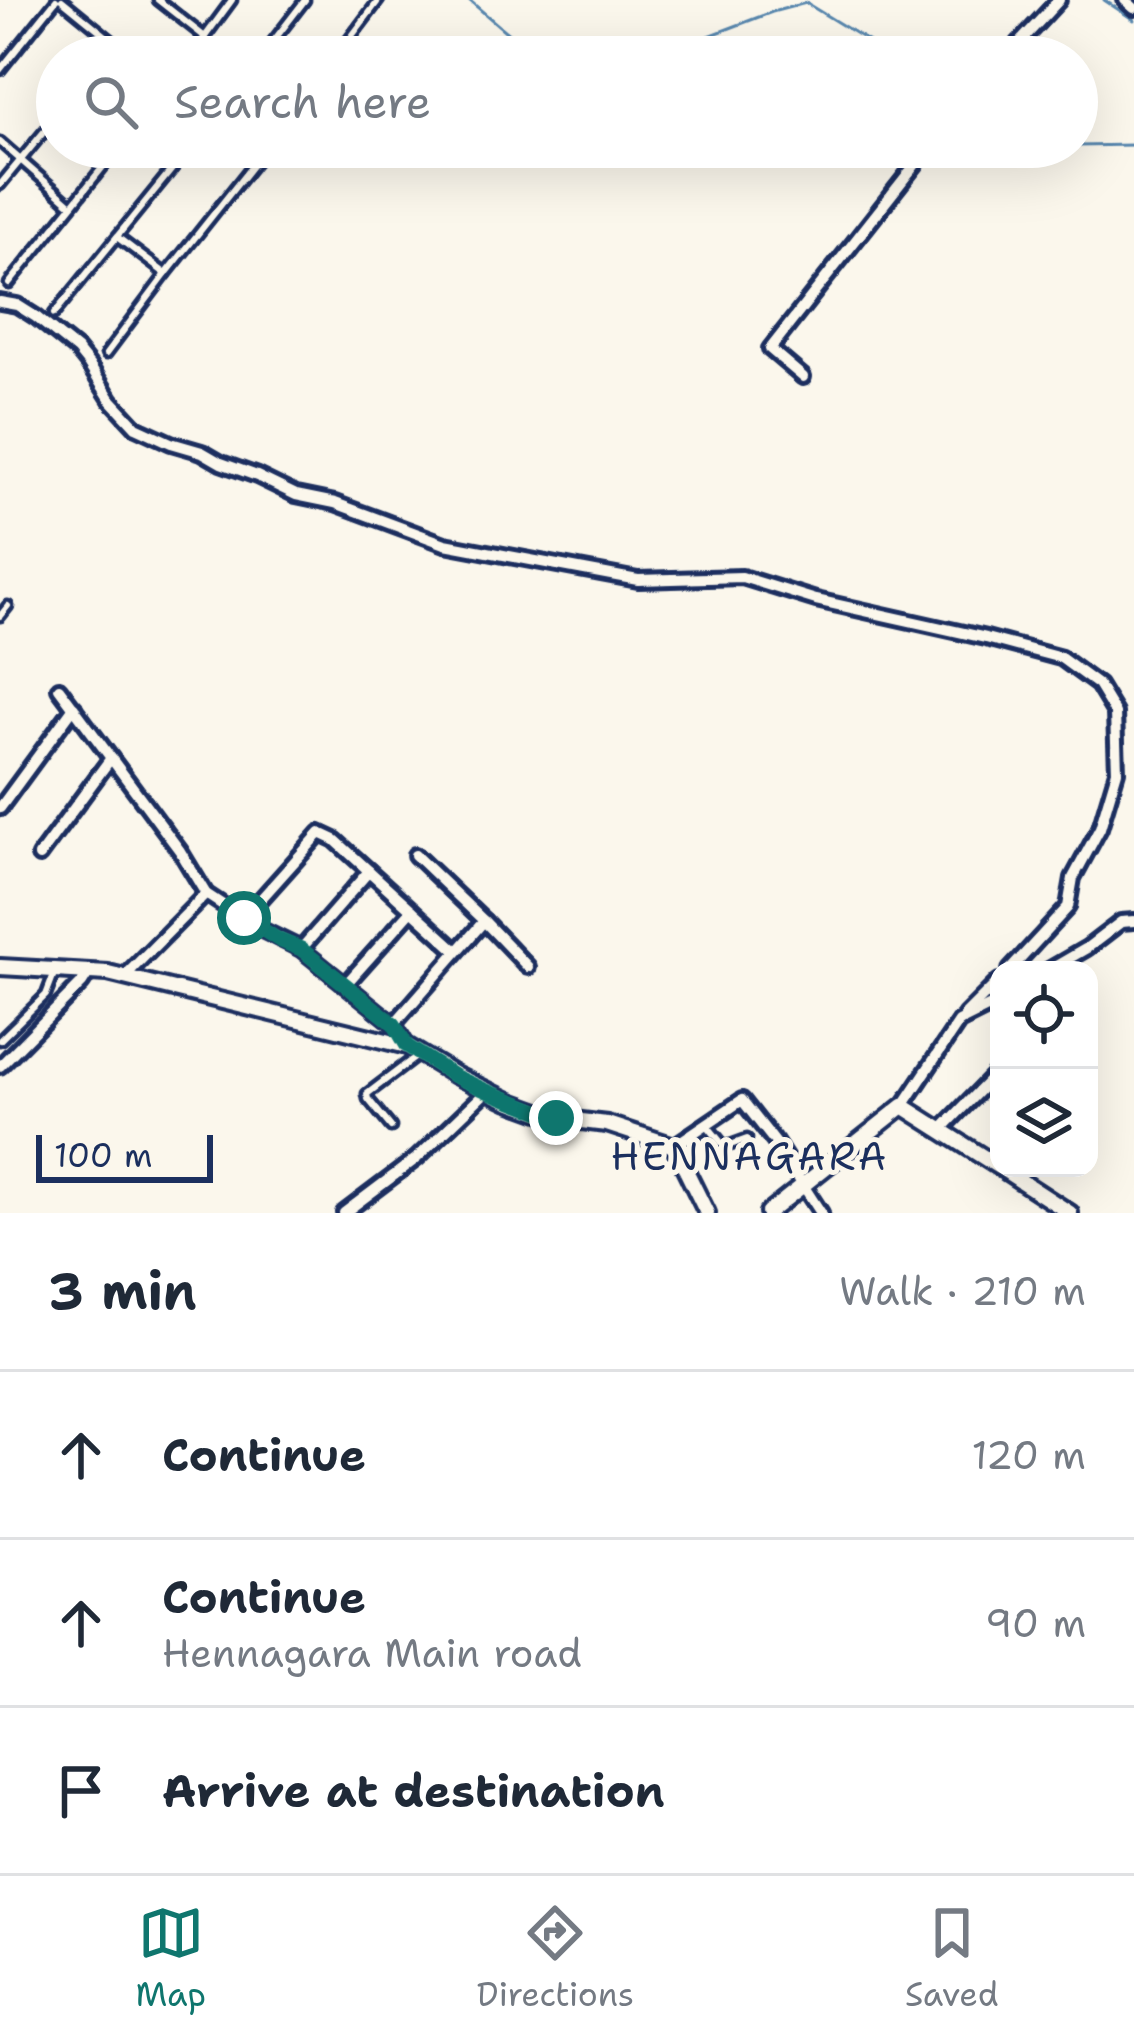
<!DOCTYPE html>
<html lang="en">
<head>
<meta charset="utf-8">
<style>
	:root { --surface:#fff; --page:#f2f2f3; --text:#1f2937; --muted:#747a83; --line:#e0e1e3; --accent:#0f766e }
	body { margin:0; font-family:"Shantell Sans",sans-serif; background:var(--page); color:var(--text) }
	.controls { position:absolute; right:36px; bottom:36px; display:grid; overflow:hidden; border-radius:24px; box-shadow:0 12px 48px #0002 }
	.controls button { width:108px; height:108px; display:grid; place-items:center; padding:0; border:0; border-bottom:3px solid var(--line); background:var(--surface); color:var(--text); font:60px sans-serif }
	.scale { position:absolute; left:36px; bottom:30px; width:177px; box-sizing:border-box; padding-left:12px; border:6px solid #1b2f5e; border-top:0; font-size:33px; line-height:42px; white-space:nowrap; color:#1b2f5e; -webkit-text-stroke:9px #fbf7ec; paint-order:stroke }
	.stop { position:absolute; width:36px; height:36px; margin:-27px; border:9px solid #0f766e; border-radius:50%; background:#fff }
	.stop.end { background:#0f766e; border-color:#fff; box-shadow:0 3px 12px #0008 }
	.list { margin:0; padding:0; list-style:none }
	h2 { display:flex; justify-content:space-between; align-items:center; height:156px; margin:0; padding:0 48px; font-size:51px }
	h2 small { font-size:39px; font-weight:400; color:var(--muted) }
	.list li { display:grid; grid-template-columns:78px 1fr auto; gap:36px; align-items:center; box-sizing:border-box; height:168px; padding:0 48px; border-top:3px solid var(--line) }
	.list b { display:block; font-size:45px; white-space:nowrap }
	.list p { margin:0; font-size:39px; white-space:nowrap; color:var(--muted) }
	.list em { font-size:39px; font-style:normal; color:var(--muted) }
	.icon { flex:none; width:66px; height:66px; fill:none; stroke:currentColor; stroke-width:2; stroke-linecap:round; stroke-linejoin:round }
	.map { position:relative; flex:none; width:1134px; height:1213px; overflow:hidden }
	.search { position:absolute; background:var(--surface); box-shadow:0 12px 48px #0002; left:36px; right:36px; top:36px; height:132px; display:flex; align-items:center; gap:30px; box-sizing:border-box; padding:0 42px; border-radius:66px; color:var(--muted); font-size:45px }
	.sheet { height:660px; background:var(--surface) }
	nav { display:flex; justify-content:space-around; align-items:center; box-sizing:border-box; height:168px; border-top:3px solid var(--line); background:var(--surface); font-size:33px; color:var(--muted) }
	nav a { display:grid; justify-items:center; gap:6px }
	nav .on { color:var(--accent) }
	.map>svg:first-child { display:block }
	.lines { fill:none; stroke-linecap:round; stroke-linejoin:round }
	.stream { stroke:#5987ae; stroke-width:3 }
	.service-casing { stroke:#1b2f5e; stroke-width:15 }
	.minor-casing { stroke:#1b2f5e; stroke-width:20 }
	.tertiary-casing { stroke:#1b2f5e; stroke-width:22 }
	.service { stroke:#fbf7ec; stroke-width:6 }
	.minor { stroke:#fbf7ec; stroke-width:10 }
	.tertiary { stroke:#fbf7ec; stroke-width:14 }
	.route { stroke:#0f766e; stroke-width:15 }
	.labels { text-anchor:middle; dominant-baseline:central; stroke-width:10; stroke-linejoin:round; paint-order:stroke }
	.quarter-label { font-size:39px; letter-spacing:3px; fill:#1b2f5e; stroke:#fbf7ec }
</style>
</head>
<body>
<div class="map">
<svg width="1134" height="1213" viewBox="0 0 1134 1213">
	<rect width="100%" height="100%" fill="#fbf7ec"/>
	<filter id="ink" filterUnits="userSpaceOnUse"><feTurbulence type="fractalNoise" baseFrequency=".00833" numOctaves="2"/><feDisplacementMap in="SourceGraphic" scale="24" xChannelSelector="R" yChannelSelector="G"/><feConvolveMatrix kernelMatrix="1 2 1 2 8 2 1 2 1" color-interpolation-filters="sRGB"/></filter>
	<g filter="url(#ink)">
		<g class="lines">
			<g class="stream">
				<polyline points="469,0 526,49 544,57"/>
				<polyline points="1104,0 1134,20"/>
				<polyline points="654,57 772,12 806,3 894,57"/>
				<polyline points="1077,146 1134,145"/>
			</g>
			<g class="service-casing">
				<g id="service">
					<polyline points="62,0 132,57"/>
					<polyline points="158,0 205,37"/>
					<polyline points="107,57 117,45"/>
					<polyline points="190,57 232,0"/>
					<polyline points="261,57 305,0"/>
					<polyline points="336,57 379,0"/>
					<polyline points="0,70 56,0"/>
					<polyline points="0,142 72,205"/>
					<polyline points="0,185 57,116"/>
					<polyline points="117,237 166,274"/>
					<polyline points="9,284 119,147"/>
					<polyline points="54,314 190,147"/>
					<polyline points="106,354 166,274 267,147"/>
					<polyline points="0,616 8,606"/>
					<polyline points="0,1040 46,995 54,974"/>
					<polyline points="706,1124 725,1147 747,1139"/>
					<polyline points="391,1127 368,1099 367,1094 417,1056"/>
				</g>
			</g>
			<g class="minor-casing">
				<g id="minor">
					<polyline points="1125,0 1134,8"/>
					<polyline points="1006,57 1059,0"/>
					<polyline points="0,302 17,305 36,317 77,350 89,365 111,400 136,427 171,443 202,452 221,463 257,476 296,495 335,503 445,544 638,580 742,577 816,600 986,638 1061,658 1098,685 1115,713 1117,771 1100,828 1073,878 1068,907 1010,970"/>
					<polyline points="803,377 770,349 929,147"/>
					<polyline points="59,688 180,851 206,894 256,927 301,949 394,1024 407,1046"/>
					<polyline points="0,808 74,707"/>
					<polyline points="39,856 111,758"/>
					<polyline points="244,918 320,833 335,840 457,951"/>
					<polyline points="484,921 528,967"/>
					<polyline points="301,949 369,871"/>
					<polyline points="1049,970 1087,948 1121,922 1134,921"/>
					<polyline points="124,977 206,894"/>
					<polyline points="346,984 412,910"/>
					<polyline points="965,1015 999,981"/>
					<polyline points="394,1024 484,921 415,855"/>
					<polyline points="0,1066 82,983 89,972"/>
					<polyline points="903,1106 959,1022 999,1002"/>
					<polyline points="941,1130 999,1070"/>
					<polyline points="674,1146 742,1100 775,1142 821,1213"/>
					<polyline points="344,1213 417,1158 487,1091"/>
				</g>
			</g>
			<g class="tertiary-casing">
				<g id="tertiary">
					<polyline points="0,967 108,973 407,1046 455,1075 509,1101 556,1118 607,1124 674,1146 707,1213"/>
					<polyline points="1001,1168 1070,1213"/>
					<polyline points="768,1213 903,1106 999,1167"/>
				</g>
			</g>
			<use href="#service" class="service"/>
			<use href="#minor" class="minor"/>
			<use href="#tertiary" class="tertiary"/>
		</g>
	</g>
	<g class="lines" filter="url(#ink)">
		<polyline class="route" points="244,918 279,940 301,949 394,1024 407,1046 454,1076 487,1091 556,1118"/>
	</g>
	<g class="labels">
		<g class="quarter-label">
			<text x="750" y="1156">HENNAGARA</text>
		</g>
	</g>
</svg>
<div class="controls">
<button><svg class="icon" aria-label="locate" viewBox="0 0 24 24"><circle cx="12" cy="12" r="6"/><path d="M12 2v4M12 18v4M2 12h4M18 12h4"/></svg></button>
<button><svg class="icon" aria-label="layers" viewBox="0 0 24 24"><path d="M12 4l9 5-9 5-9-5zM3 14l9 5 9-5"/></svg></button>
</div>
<div class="scale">100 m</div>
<div class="stop" style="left:244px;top:918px"></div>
<div class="stop end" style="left:556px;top:1118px"></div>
<div class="search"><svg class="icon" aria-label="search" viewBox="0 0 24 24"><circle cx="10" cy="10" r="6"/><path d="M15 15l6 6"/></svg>Search here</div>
</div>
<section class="sheet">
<h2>3 min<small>Walk · 210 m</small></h2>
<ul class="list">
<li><svg class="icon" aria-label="ahead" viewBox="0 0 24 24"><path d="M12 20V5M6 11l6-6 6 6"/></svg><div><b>Continue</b></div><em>120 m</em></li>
<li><svg class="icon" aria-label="ahead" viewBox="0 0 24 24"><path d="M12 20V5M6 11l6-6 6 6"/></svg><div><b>Continue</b><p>Hennagara Main road</p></div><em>90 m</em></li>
<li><svg class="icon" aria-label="arrive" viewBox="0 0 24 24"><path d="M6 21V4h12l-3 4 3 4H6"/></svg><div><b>Arrive at destination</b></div></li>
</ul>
</section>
<nav>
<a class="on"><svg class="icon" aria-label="map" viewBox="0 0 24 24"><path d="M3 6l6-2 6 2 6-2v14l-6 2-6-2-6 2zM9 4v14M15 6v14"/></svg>Map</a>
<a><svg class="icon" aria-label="directions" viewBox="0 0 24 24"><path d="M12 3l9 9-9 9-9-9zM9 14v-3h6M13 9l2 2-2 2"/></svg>Directions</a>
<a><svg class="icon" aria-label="saved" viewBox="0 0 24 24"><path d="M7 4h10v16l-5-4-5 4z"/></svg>Saved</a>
</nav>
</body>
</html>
